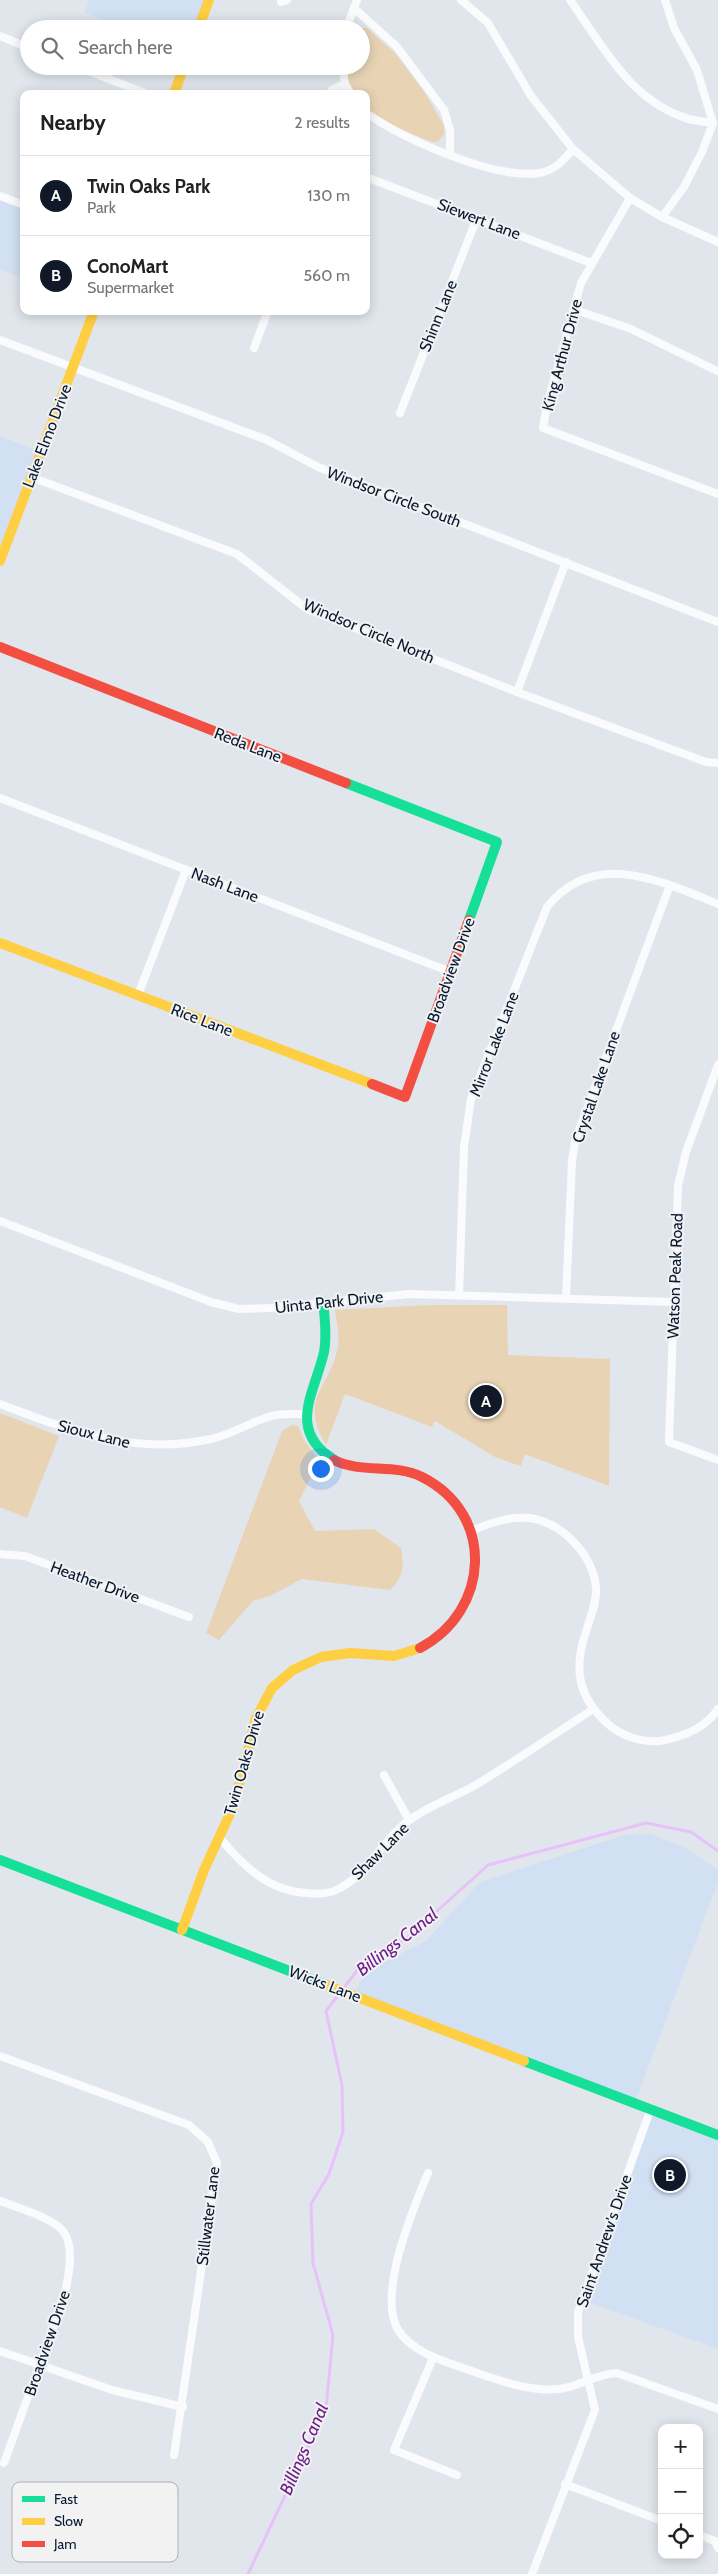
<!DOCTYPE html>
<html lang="en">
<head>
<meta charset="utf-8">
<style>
	:root { --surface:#fff; --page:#f6f6f6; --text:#202124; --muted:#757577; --line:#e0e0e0; --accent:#111827 }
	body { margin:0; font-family:Cabin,sans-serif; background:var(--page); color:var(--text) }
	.controls { position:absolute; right:15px; bottom:15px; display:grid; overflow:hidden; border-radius:10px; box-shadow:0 2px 12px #0003 }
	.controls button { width:45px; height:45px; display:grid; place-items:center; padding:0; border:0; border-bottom:1px solid var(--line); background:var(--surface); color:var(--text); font:25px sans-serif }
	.you { position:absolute; left:320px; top:1468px; width:18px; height:18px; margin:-12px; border:4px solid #fff; border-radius:50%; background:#1a73e8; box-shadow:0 0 0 8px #1a73e833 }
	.badge { display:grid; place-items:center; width:32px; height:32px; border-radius:50%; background:var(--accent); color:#fff; font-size:16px; font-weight:700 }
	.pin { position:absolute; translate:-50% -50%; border:2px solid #fff; box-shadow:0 1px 5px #0006 }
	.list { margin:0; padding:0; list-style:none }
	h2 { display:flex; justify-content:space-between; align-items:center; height:65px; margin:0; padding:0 20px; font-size:21px }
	h2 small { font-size:16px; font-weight:400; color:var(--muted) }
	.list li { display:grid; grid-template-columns:32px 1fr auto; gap:15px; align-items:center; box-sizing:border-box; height:80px; padding:0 20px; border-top:1px solid var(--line) }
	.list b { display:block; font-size:19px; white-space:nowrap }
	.list p { margin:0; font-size:16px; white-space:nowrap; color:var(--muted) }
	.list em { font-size:16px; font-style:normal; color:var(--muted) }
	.icon { flex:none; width:28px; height:28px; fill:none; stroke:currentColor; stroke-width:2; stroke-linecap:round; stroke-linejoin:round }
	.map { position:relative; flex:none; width:718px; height:2574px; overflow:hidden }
	.search { position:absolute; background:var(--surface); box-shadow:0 2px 12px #0003; left:20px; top:20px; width:350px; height:55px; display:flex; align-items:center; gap:12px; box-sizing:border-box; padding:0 18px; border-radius:28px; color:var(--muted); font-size:19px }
	.panel { position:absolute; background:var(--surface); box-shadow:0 2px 12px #0003; left:20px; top:90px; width:350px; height:225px; border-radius:10px }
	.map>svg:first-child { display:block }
	.built { fill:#d2e0f4 }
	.green { fill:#e8d3b5 }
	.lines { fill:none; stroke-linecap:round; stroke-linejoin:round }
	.stream { stroke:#e6c2f9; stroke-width:3 }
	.street { stroke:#fafbfc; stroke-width:8 }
	.fast { stroke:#16e098; stroke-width:10 }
	.slow { stroke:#ffcf43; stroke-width:10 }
	.jam { stroke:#f24e42; stroke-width:10 }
	.labels { text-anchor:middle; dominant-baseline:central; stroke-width:4; stroke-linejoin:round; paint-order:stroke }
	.street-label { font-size:16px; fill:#061932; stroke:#f2f2f2 }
	.water-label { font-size:18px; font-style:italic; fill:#6f1e8a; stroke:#f2f2f2 }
	.key { fill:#f2f2f2; stroke:#abb1b8; stroke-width:1 }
	.key-label { font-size:14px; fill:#061932 }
</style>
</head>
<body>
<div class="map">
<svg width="718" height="2574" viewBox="0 0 718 2574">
	<rect width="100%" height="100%" fill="#e1e6ed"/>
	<g class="built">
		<polygon points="89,0 209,0 198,29 127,29 85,13"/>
		<polygon points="0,196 24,205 24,279 0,269"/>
		<polygon points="0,436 41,452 0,561"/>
		<polygon points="650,1834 688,1849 718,1870 718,1882 635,2102 353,1995 365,1972 426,1941 480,1882 624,1835"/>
		<polygon points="651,2108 718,2135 718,2349 583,2300"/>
	</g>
	<g class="green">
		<polygon points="354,28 367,28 396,54 427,96 444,126 444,134 438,142 432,142 391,126 366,111 366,94 354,94 348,81 347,66 361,66 361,29"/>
		<path d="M431,1305H507L508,1355L610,1359L609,1486L525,1454L521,1466L497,1458L435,1421L432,1427L345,1394L326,1445C297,1394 332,1389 338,1345C340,1334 336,1321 335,1310Z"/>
		<polygon points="0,1413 59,1436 27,1518 0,1507"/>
		<path d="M292,1425L298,1426L304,1440L319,1461L299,1501L315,1531L374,1529L401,1548C404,1567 404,1576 390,1590L302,1579L270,1596L253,1601L219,1640L206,1633L282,1431Z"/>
	</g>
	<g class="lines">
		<polyline class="stream" points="248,2574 326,2409 333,2335 313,2263 311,2204 329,2174 343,2132 342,2085 326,2011 359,1968 406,1939 488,1865 646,1823 691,1832 718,1851"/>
		<g class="street">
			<polyline points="461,0 488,23 531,96 573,149 630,198 662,217 718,242"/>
			<path d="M570,0C602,45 629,98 683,117C692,121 703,121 713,123"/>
			<polyline points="281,2 287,0"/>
			<polyline points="354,8 397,47 444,110 450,130 450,154"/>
			<polyline points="346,29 357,0"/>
			<polyline points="0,36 29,48"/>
			<polyline points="76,66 147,94"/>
			<polyline points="342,66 345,84 351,94"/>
			<polyline points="332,90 345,84"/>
			<path d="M366,113C404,139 494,180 540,173C555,170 564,160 573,149"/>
			<polyline points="366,177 591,263"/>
			<polyline points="0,196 24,205"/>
			<polyline points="630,198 581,283 547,405 543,428 718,494"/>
			<polyline points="662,217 684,187 702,152 713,123 697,70 674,28 665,0"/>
			<polyline points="573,309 631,329 717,371"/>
			<polyline points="0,340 267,440 318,467 718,622"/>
			<polyline points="254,348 268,311"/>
			<polyline points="400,413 477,218"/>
			<polyline points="31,477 237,554 307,609 517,692 706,762 718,763"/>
			<polyline points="517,692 566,562"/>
			<polyline points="0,798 451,972"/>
			<polyline points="138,995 186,870"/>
			<polyline points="718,1065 686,1152 678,1186 669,1442 718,1460"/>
			<polyline points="0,1221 211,1302 239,1309 271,1308 409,1294 673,1302"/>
			<path d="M459,1295L464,1147L471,1099L547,907C594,848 661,881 718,904"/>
			<polyline points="566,1298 572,1161 575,1141 670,885"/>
			<path d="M0,1404C72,1431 133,1456 211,1439C232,1434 251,1422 271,1416C281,1413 295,1414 305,1414"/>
			<path d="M471,1531C490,1523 509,1516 530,1518C563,1523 593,1555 596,1588C597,1603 590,1617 586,1632C573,1669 578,1697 608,1724C621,1736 643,1743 660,1741C683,1737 705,1729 718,1709"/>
			<polyline points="0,1554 25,1556 189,1617"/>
			<polyline points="384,1775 409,1820"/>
			<path d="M220,1838C243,1866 269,1891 306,1893C315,1894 328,1894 336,1890C364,1879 382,1841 407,1822C426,1807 452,1798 474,1786C514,1762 553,1735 592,1710"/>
			<polyline points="0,2056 189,2125 208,2142 217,2163 174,2455"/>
			<path d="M428,2173C413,2209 377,2294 398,2330C412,2352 443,2361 466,2369C494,2379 529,2392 559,2389C578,2387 596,2374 617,2373L718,2409"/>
			<path d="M0,2201C16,2207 53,2218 63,2231C76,2247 68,2281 63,2300L4,2463"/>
			<polyline points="0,2351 112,2390 183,2407"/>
			<polyline points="433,2358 394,2450 457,2475"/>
			<polyline points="565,2484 662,2521"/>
			<polyline points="699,2535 715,2541 718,2548"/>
			<polyline points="532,2574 595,2410 578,2337 578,2312 651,2108"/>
		</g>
		<g class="fast">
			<polyline points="346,783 497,842 469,920"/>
			<path d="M323,1302C325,1318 327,1336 324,1352C315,1392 286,1430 334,1460"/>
			<polyline points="0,1860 326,1985"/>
			<polyline points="524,2061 718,2135"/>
		</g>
		<g class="slow">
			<polyline points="198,29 209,0"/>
			<polyline points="174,94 184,66"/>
			<polyline points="0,561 94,311"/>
			<polyline points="0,943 372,1084"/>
			<polyline points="182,1930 204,1870 234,1805 256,1718 272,1688 293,1670 321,1657 350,1653 394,1656 420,1648"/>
			<polyline points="326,1985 524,2061"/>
		</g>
		<g class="jam">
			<polyline points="0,647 346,783"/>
			<polyline points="372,1084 405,1097 469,920"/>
			<path d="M334,1460C362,1474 394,1463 422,1477C496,1514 490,1611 420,1648"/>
		</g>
	</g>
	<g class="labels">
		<g class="street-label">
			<text transform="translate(479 219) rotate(21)">Siewert Lane</text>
			<text transform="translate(438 316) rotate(-68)">Shinn Lane</text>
			<text transform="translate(562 355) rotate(-75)">King Arthur Drive</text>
			<text transform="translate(47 436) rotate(-69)">Lake Elmo Drive</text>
			<text transform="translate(394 497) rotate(21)">Windsor Circle South</text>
			<text transform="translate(369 631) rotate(23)">Windsor Circle North</text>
			<text transform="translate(248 745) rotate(21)">Reda Lane</text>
			<text transform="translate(225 885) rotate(21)">Nash Lane</text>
			<text transform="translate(451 970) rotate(-70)">Broadview Drive</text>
			<text transform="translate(202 1020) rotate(21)">Rice Lane</text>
			<text transform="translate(494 1044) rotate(-69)">Mirror Lake Lane</text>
			<text transform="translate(596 1087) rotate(-71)">Crystal Lake Lane</text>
			<text transform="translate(675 1276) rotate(-88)">Watson Peak Road</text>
			<text transform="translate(329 1302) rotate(-6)">Uinta Park Drive</text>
			<text transform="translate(94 1434) rotate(14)">Sioux Lane</text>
			<text transform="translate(95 1582) rotate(20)">Heather Drive</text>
			<text transform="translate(244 1763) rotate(-74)">Twin Oaks Drive</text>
			<text transform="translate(380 1851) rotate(-45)">Shaw Lane</text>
			<text transform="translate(325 1984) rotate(21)">Wicks Lane</text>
			<text transform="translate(208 2216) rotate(-83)">Stillwater Lane</text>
			<text transform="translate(604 2241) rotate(-71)">Saint Andrew's Drive</text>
			<text transform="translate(47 2343) rotate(-71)">Broadview Drive</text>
		</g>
		<g class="water-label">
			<text transform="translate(397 1942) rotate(-38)">Billings Canal</text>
			<text transform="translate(304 2449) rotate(-67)">Billings Canal</text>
		</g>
	</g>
	<rect x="12" y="2482" width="166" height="80" rx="8" class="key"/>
	<rect x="22" y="2496" width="23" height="6" fill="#16e098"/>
	<rect x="22" y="2518" width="23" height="7" fill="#ffcf43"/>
	<rect x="22" y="2541" width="23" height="6" fill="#f24e42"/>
	<g class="key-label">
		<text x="54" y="2504">Fast</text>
		<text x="54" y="2526">Slow</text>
		<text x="54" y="2549">Jam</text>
	</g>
</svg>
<div class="controls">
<button>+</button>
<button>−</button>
<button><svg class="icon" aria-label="locate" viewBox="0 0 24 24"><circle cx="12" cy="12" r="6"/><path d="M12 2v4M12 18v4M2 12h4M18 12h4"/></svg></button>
</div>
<div class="you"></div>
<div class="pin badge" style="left:486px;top:1401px">A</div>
<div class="pin badge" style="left:670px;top:2175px">B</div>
<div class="search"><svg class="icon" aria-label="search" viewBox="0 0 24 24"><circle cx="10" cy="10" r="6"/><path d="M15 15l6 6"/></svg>Search here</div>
<section class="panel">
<h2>Nearby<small>2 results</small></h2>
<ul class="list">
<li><span class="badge">A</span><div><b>Twin Oaks Park</b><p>Park</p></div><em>130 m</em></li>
<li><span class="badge">B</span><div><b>ConoMart</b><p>Supermarket</p></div><em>560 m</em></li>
</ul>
</section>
</div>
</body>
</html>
